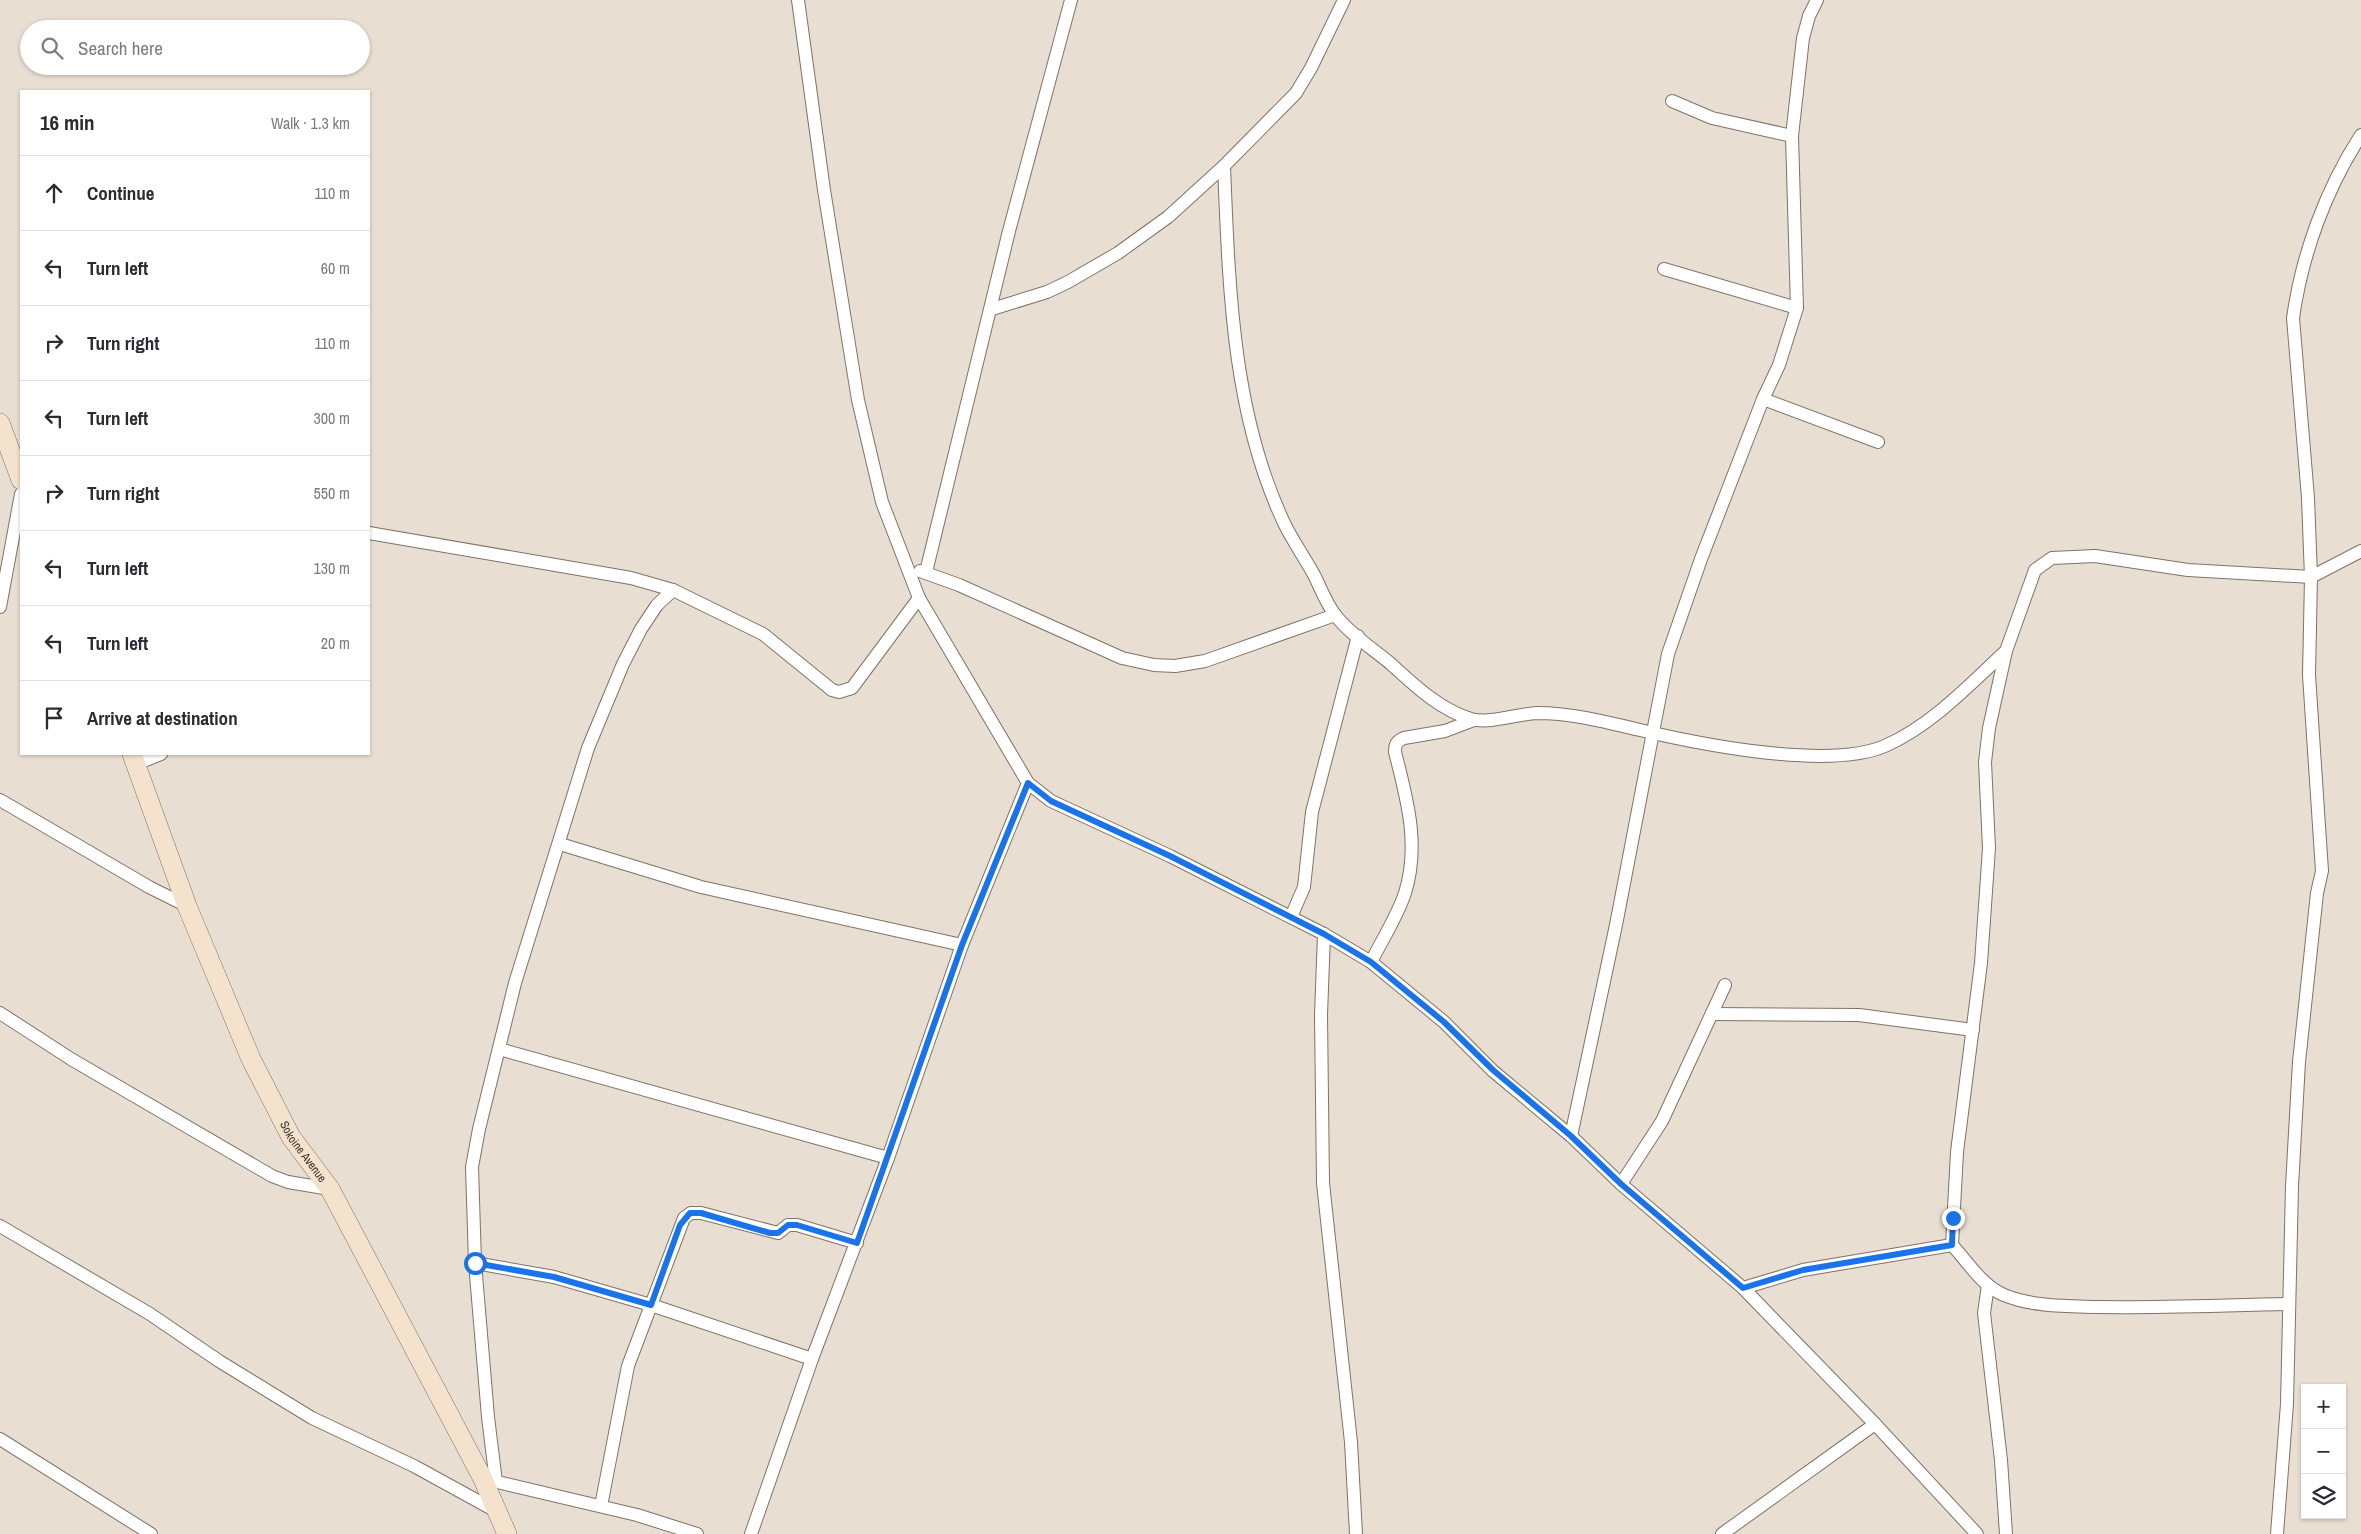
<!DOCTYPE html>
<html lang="en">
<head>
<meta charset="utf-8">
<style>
	:root { --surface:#fff; --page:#f7f7f7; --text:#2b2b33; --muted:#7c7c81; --line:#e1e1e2 }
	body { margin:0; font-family:"Archivo Narrow",sans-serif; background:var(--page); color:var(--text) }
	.controls { position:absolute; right:15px; bottom:15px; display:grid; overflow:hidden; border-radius:0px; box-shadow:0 1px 4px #0004 }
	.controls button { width:45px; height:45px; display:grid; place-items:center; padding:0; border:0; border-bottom:1px solid var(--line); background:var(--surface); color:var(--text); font:25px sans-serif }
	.stop { position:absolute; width:15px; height:15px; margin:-11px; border:4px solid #1a73e8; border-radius:50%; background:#fff }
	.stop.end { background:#1a73e8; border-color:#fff; box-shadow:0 1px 5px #0008 }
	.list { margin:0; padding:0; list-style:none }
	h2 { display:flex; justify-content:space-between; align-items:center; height:65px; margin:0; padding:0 20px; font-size:21px }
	h2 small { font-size:16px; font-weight:400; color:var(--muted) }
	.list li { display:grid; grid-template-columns:32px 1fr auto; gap:15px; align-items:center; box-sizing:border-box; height:75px; padding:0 20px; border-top:1px solid var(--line) }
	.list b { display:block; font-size:19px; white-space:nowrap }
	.list em { font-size:16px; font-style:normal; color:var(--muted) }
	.icon { flex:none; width:28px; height:28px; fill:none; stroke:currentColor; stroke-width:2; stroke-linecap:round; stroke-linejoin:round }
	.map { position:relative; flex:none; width:2361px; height:1534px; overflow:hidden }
	.search { position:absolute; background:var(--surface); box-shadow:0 1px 4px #0004; left:20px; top:20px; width:350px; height:55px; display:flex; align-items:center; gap:12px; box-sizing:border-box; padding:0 18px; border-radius:28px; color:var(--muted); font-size:19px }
	.panel { position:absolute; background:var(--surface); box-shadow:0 1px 4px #0004; left:20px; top:90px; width:350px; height:665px; border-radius:0px }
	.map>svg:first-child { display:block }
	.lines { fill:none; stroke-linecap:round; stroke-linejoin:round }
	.street-casing { stroke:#7d7368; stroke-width:14 }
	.secondary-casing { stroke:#7d7368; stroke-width:20 }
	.street { stroke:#fff; stroke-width:12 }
	.secondary { stroke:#f4e2cc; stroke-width:19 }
	.route { stroke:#1a73e8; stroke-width:6 }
	.labels { text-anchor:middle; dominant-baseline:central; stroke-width:4.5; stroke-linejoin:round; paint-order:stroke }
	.street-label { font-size:12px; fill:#3a3531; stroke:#e9ded2 }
</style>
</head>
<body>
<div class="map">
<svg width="2361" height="1534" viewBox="0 0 2361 1534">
	<rect width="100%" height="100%" fill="#e9ded2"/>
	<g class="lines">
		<g class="street-casing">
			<g id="street">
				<polyline points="798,0 824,190 858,400 882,502 919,598 1028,783 1051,801 1170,856 1324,934 1371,962 1444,1022 1493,1071 1571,1136 1621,1184 1743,1288 1875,1424 1977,1534"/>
				<polyline points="1672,101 1712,118 1792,136"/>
				<path d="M1224,166C1229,287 1232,414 1285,525C1293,541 1304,557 1313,573C1320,586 1326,604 1336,616C1350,634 1373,649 1391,664C1414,685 1440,710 1471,719C1491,724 1517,714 1537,713C1572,713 1606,722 1640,730C1699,744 1832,771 1887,745C1933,724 1969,685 2006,651"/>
				<polyline points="1664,269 1797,308"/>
				<polyline points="992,309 1047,292 1068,282 1118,253 1168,217 1224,166 1296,93 1311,68 1344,0"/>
				<polyline points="1763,399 1878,442"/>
				<polyline points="369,533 631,578 673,590 763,634 832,690 839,692 852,688 919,598"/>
				<polyline points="920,571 959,585 1122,658 1154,665 1175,666 1205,661 1335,615"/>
				<polyline points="926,572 1009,231 1071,0"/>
				<polyline points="0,607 21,494"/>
				<polyline points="136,764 161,754"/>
				<polyline points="0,800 149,887 187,906"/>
				<polyline points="560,844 701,887 962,945"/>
				<polyline points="1291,917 1304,887 1312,812 1358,636"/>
				<polyline points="1324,934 1321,1015 1323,1183 1351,1442 1356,1534"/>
				<path d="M1371,962C1382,940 1397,917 1405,893C1420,845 1407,799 1395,752C1395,744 1397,741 1404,738L1445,731L1474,720"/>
				<polyline points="0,1013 71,1059 272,1176 288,1182 330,1189"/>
				<polyline points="1712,1014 1859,1015 1973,1030"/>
				<polyline points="499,1049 888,1158"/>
				<polyline points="1571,1136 1616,925 1668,654 1701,559 1763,399 1779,365 1797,308 1792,136 1803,38 1809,16 1817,0"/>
				<polyline points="1621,1184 1662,1121 1725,985"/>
				<polyline points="0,1226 150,1314 219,1361 312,1418 414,1466 496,1511"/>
				<polyline points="475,1263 554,1277 651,1305 812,1359"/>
				<polyline points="1988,1285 1984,1313 2001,1460 2006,1534"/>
				<polyline points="1743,1288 1803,1270 1952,1245"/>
				<path d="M2289,1304C2226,1305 2162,1308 2098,1307C2068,1306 2033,1307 2004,1295C1982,1286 1968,1262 1952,1245L1957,1152L1981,963L1989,848L1985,762L1989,728L2006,651L2035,570L2052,558L2095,556L2188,570L2311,577L2361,551"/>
				<polyline points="0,1439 151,1534"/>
				<polyline points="489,1480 637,1515 697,1534"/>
				<polyline points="496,1482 488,1417 475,1263 472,1167 479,1129 515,983 588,748 623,664 641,629 657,605 673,590"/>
				<polyline points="601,1506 628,1366 684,1218 691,1213 701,1213 778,1233 788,1225 797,1225 857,1243"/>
				<polyline points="751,1534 812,1359 888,1158 962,945 1028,783"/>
				<polyline points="1722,1534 1875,1424"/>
				<path d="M2277,1534L2287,1404L2292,1186L2299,1062L2317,893L2322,871L2309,675L2311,577L2308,498L2293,318C2302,254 2326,189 2361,135"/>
			</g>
		</g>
		<g class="secondary-casing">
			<g id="secondary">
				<polyline points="0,423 21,480"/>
				<path id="s1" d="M132,754L187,906L251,1059L291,1137L330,1189L482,1477L507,1534"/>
			</g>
		</g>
		<use href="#street" class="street"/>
		<use href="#secondary" class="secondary"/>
	</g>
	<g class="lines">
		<polyline class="route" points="475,1263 554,1277 651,1305 680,1225 690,1213 701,1213 770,1233 778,1233 788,1225 797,1225 857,1243 962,945 1028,783 1051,801 1170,856 1324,934 1371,962 1444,1022 1493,1070 1571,1136 1621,1184 1743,1288 1803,1270 1952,1245 1953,1218"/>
	</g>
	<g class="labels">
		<g class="street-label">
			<text stroke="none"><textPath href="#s1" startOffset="434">Sokoine Avenue</textPath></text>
		</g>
	</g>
</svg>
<div class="controls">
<button>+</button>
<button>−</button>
<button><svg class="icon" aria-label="layers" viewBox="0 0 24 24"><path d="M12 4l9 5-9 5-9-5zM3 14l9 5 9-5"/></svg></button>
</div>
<div class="stop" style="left:475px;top:1263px"></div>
<div class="stop end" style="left:1953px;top:1218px"></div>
<div class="search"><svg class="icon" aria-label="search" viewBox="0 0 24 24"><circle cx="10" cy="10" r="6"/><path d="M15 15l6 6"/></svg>Search here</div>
<section class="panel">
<h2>16 min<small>Walk · 1.3 km</small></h2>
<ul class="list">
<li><svg class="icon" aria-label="ahead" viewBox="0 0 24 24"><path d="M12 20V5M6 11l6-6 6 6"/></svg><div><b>Continue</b></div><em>110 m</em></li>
<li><svg class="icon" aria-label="left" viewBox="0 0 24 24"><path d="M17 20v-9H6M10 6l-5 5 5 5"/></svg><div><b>Turn left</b></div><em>60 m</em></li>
<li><svg class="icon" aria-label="right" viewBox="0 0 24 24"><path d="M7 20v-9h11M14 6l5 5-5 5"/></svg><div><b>Turn right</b></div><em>110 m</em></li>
<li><svg class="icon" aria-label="left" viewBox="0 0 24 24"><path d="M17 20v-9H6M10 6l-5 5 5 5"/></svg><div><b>Turn left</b></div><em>300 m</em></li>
<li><svg class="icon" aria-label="right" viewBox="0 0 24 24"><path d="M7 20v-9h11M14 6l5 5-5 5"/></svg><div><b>Turn right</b></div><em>550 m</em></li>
<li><svg class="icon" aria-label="left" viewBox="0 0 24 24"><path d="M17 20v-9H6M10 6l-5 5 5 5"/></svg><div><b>Turn left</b></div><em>130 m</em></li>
<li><svg class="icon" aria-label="left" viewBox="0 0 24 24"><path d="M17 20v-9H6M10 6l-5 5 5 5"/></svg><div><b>Turn left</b></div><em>20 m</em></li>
<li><svg class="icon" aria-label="arrive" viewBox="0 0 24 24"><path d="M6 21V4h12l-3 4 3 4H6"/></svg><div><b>Arrive at destination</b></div></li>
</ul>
</section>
</div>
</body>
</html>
